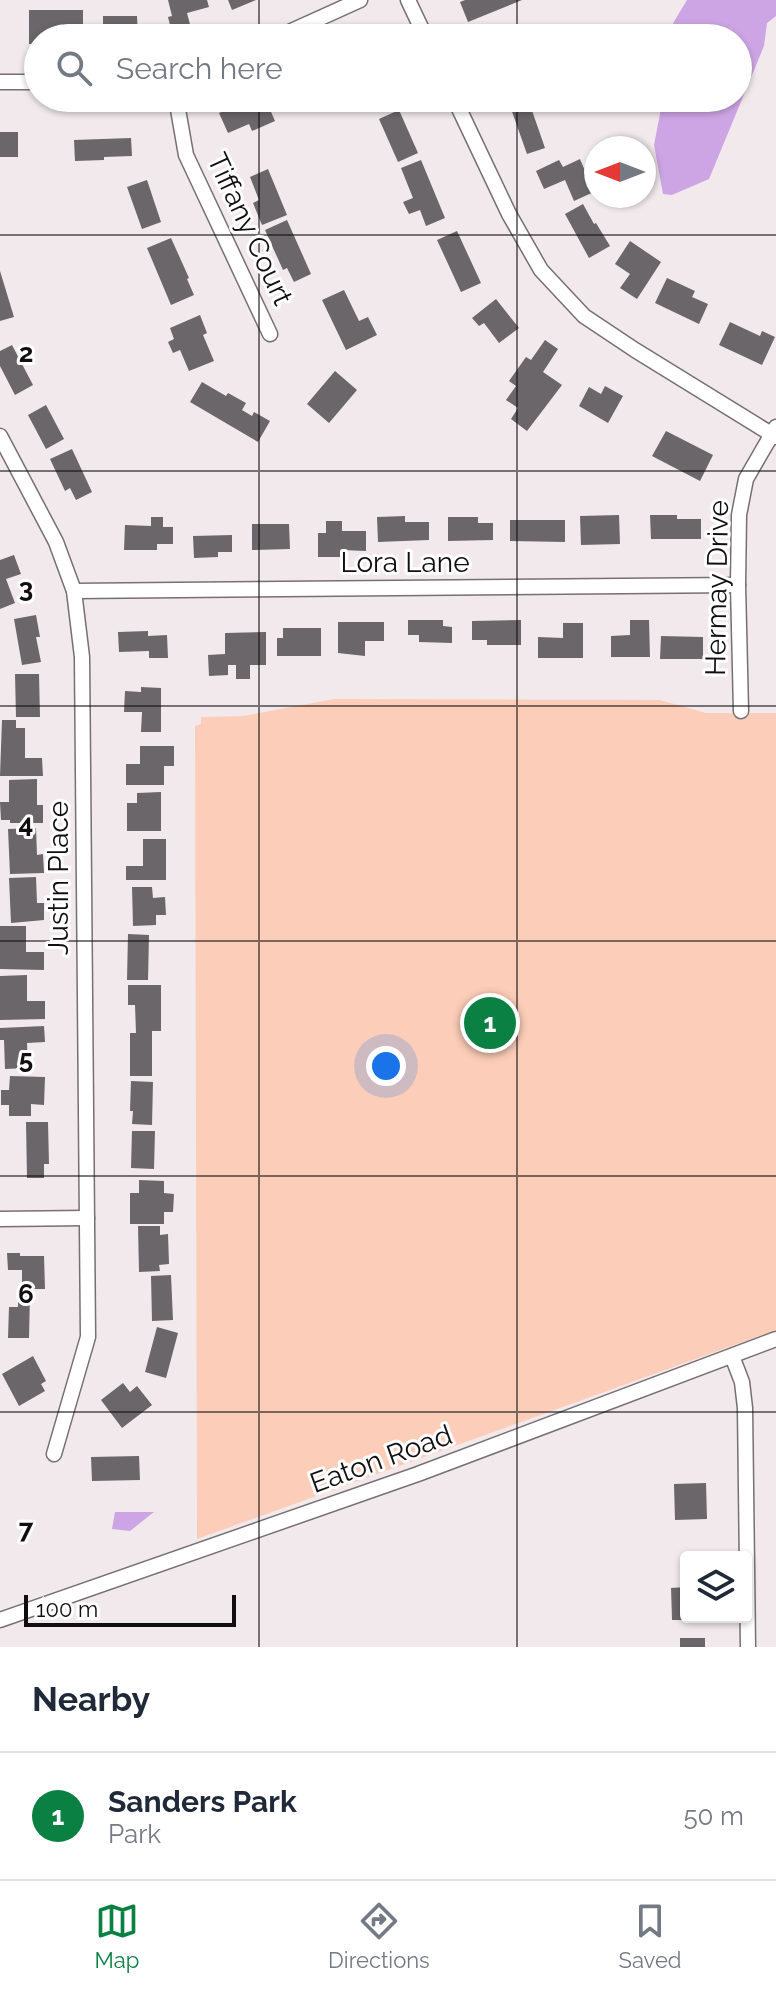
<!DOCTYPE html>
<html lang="en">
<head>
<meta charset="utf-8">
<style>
	:root { --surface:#fff; --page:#f2f2f3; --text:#1f2937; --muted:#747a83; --line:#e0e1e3; --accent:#0b8043 }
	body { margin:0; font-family:Raleway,sans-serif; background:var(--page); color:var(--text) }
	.controls { position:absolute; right:24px; bottom:24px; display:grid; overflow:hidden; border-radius:8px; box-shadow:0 2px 6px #0004 }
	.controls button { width:72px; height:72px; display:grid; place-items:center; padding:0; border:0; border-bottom:2px solid var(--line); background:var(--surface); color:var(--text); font:40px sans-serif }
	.compass { position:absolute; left:584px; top:136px; width:72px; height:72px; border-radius:50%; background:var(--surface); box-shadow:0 2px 6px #0004; rotate:270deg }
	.scale { position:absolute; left:24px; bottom:20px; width:212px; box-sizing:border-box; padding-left:8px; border:4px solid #100e0f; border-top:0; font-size:22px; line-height:28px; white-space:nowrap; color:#100e0f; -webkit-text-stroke:6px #fff; paint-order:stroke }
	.you { position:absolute; left:386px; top:1066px; width:28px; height:28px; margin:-20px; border:6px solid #fff; border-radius:50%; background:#1a73e8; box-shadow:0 0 0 12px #1a73e833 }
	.badge { display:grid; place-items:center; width:52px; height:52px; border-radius:50%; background:var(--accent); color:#fff; font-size:26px; font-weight:700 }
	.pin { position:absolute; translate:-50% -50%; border:4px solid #fff; box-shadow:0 2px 8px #0006 }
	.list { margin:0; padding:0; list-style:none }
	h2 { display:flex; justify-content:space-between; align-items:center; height:104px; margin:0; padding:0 32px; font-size:34px }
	h2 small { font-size:26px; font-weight:400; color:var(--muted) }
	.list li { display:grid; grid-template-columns:52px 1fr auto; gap:24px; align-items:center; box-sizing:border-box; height:128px; padding:0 32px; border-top:2px solid var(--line) }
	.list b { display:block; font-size:30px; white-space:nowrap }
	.list p { margin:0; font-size:26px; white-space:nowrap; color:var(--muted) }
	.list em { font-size:26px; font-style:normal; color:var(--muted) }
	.icon { flex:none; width:44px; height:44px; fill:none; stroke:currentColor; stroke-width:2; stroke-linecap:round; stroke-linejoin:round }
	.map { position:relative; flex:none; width:776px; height:1647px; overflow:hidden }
	.search { position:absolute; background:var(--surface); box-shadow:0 2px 6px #0004; left:24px; right:24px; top:24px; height:88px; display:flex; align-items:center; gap:20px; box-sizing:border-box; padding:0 28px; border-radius:44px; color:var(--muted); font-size:30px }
	.sheet { height:232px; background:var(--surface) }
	nav { display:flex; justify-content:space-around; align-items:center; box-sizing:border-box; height:112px; border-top:2px solid var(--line); background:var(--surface); font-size:22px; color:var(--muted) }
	nav a { display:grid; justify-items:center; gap:4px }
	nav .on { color:var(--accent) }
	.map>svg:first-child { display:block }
	.green { fill:#fcceb9 }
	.water { fill:#cea5e4 }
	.building { fill:#6b666a }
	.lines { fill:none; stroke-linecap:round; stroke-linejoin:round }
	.minor-casing { stroke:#777072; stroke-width:17 }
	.minor { stroke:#fff; stroke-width:14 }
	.grid { fill:none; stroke:#100e0f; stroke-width:2; stroke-opacity:0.55 }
	.labels { text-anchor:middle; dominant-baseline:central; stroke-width:6; stroke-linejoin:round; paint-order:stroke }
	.street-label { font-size:28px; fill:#100e0f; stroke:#fff }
	.grid-label { font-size:26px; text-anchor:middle; font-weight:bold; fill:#100e0f; stroke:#fff; stroke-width:6; stroke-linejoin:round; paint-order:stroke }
</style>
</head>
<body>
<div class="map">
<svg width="776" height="1647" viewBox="0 0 776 1647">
	<rect width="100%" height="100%" fill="#f1e9eb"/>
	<polygon class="green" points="334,699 660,700 706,713 776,713 776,1330 197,1539 195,726 201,724 201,717 244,716"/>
	<g class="water">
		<polygon points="687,0 776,0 776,16 767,23 764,46 709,179 672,195 663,194 654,145 663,98 738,98 738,38 672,38 672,25"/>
		<polygon points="115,1512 154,1512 130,1531 112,1529"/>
	</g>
	<g class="building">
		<polygon points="168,0 207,0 209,7 187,13 192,32 173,37 168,17 172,16"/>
		<polygon points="228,0 256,0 232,10"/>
		<polygon points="465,0 522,0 468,22 460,2"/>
		<polygon points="29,10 83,10 83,30 46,30 47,38 38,38 38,44 29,44"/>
		<polygon points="103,16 137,16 138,38 103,38"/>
		<polygon points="253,98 265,98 275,121 252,131 249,124 228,133 219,113"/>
		<polygon points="528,99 545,148 527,154 510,106"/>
		<polygon points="399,110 418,153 398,162 379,119"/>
		<rect x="0" y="132" width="18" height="25"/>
		<polygon points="131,138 132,156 104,157 104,160 75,161 74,140"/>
		<polygon points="580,159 588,178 596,174 596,191 574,201 565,180 544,189 536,171 559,160 563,167"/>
		<polygon points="421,160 445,218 426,226 420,210 409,214 403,202 413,198 401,168"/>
		<polygon points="268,169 287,215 262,225 253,203 259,200 250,177"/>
		<polygon points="147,180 161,222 142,229 127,187"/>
		<polygon points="583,204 594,224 596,223 610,246 589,258 565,214"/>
		<polygon points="287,220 311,274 294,282 287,268 283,270 265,230"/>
		<polygon points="457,231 481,283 461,292 437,240"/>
		<polygon points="171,238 189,278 187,279 194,295 171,305 147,248"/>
		<polygon points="630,241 661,262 637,299 620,288 630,274 615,264"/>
		<polygon points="0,271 14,317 0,321"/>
		<polygon points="667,278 695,291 692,297 708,304 699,324 655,303"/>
		<polygon points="344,290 359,321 368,317 377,335 346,350 322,300"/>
		<polygon points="496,299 519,328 499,343 484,323 479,326 472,318"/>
		<polygon points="200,315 207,333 203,335 214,361 189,371 180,350 173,353 168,342 174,339 170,328"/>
		<polygon points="730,322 760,336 762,331 775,337 762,365 719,345"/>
		<polygon points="545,340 558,349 543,372 562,385 527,431 511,419 518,408 506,400 516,386 509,381 526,357 531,360"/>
		<polygon points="12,345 33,385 15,395 0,366 0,351"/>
		<polygon points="335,371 357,390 329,423 307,404"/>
		<polygon points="202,382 226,396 228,393 246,403 242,410 252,416 254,412 270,421 258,442 190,402"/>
		<polygon points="605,386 623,396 608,423 579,406 589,387 601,394"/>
		<polygon points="46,405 64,439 46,449 28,415"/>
		<polygon points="666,431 713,455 700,481 652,456"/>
		<polygon points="72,449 92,492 76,500 70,488 65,491 50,459"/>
		<polygon points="619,515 620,544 581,545 580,516"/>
		<polygon points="650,515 677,515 677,519 701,519 701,539 651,539"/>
		<polygon points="405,516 405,522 429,522 429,540 378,542 377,517"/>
		<polygon points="151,517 163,517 163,527 173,527 173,544 157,544 157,550 124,550 125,525 151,526"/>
		<polygon points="448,517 478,517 478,523 493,523 493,540 448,541"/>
		<polygon points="510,520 565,520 565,542 510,541"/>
		<polygon points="326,521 342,521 342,531 366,531 366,551 342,550 342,557 318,557 318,533 326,533"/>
		<polygon points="252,524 289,524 290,549 252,550"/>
		<polygon points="232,535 232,552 218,552 218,557 194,558 193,536"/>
		<polygon points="14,555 21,574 6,579 15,603 0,609 0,560"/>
		<polygon points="36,615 40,637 36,637 41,662 22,665 14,619"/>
		<polygon points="408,620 443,620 443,626 452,627 452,643 419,642 419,635 408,635"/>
		<polygon points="521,620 521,645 487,645 487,640 472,640 472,621"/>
		<polygon points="630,620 649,620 650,657 611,657 611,636 630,635"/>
		<polygon points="338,622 384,622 384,641 365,641 365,656 338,653"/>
		<polygon points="563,623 583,623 583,658 538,658 538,637 563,638"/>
		<polygon points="283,628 321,628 321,656 277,656 277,638 283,638"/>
		<polygon points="148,631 148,636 167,635 168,658 149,658 149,651 119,652 118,632"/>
		<polygon points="266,632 266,665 250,665 250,679 236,679 236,665 228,665 228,675 209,676 208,655 225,654 225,633"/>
		<polygon points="661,636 703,637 703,659 660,659"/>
		<polygon points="15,674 39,674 40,717 16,717"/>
		<polygon points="141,687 161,688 161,732 141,732 142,712 124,712 125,691 141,692"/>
		<polygon points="2,720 16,720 16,728 25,728 25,758 42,758 43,776 0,776"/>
		<polygon points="140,746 174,746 174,766 164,766 164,785 126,785 126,764 140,764"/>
		<polygon points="37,779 37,805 43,805 43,823 10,823 10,820 1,820 0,802 9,802 9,780"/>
		<polygon points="161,792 161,831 127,831 127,803 137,803 137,793"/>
		<polygon points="36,828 37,855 43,854 44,873 10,874 8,829"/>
		<polygon points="143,839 166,839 166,880 126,880 126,866 143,866"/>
		<polygon points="36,877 37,903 44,903 44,920 11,923 9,878"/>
		<polygon points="132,887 152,887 153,898 165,897 166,915 156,915 156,925 133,926"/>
		<polygon points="0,926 26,926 26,952 44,952 44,970 0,969"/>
		<polygon points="128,934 149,935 148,980 127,980"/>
		<polygon points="27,975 27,1001 45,1001 45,1019 0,1020 0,976"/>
		<polygon points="128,985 161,985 161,1031 152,1031 152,1076 130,1076 130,1033 136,1033 135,1005 128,1005"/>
		<polygon points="44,1026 45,1042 27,1043 28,1068 5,1069 4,1040 0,1040 0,1028"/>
		<polygon points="10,1076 45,1077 44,1105 31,1104 31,1116 9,1116 9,1105 1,1105 1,1090 9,1090"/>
		<polygon points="131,1081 153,1082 152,1125 132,1124 133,1111 130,1111"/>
		<polygon points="26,1122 48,1122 49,1164 44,1164 44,1178 27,1178"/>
		<polygon points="132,1131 155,1131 154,1169 131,1168"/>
		<polygon points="139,1180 164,1181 164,1193 174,1194 173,1212 164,1212 164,1224 130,1224 130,1193 139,1193"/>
		<polygon points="138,1226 160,1226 160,1235 168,1234 169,1264 159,1265 160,1271 139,1272"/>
		<polygon points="7,1253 20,1253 20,1256 44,1256 45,1289 22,1289 22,1270 8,1270"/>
		<polygon points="171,1275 173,1320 152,1321 151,1276"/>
		<polygon points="18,1293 30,1294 29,1338 8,1338 9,1307 18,1307"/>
		<polygon points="157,1327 178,1333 166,1378 145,1372"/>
		<polygon points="33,1356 46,1381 41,1384 45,1391 19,1406 2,1374"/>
		<polygon points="123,1383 130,1392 137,1386 152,1405 122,1428 101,1400"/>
		<polygon points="139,1456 140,1480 92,1481 91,1457"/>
		<polygon points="706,1483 707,1519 675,1520 674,1484"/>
		<polygon points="686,1587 686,1620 672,1620 671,1588"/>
		<rect x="680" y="1638" width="25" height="9"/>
	</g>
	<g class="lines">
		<g class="minor-casing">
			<g id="minor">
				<polyline points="408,0 426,38"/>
				<polyline points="276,38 360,0"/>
				<polyline points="0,82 38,82"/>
				<polyline points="176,98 186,155 270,334"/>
				<polyline points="454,98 509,214 541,270 584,316 635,350 776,437"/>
				<polyline points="0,436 56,542 74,591 82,657 88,1337 54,1454"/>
				<polyline points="74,591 738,585"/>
				<polyline points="741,711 738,585 739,515 746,479 776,427"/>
				<polyline points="0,1219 87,1218"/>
				<polyline points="732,1356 742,1382 745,1408 748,1647"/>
				<polyline points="0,1620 418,1474 776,1339"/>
			</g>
		</g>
		<use href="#minor" class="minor"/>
	</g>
	<path class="grid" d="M259,0V38M517,0V38M259,98V1647M517,98V1647M0,235H776M0,471H776M0,706H776M0,941H776M0,1176H776M0,1412H776"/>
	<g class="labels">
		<g class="street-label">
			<text transform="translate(250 229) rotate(65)">Tiffany Court</text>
			<text x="405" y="562">Lora Lane</text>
			<text transform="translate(717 588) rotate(-89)">Hermay Drive</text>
			<text transform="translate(58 878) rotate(-90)">Justin Place</text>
			<text transform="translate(381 1459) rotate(-20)">Eaton Road</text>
		</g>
	</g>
	<g class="grid-label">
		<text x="26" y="362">2</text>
		<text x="26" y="597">3</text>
		<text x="26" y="833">4</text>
		<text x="26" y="1068">5</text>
		<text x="26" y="1303">6</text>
		<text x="26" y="1538">7</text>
	</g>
</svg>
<div class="controls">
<button><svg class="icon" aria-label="layers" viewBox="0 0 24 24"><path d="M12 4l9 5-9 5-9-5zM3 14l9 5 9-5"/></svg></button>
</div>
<svg class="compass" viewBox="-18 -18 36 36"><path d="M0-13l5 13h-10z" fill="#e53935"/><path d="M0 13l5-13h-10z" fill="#747a83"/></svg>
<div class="scale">100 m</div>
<div class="you"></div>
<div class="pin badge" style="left:490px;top:1023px">1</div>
<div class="search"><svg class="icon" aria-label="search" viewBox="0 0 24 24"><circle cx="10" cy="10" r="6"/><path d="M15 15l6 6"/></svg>Search here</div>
</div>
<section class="sheet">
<h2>Nearby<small></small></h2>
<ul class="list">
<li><span class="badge">1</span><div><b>Sanders Park</b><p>Park</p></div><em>50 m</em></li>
</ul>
</section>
<nav>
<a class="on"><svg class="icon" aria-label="map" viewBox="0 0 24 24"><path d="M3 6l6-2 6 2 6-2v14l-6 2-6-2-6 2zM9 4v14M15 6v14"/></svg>Map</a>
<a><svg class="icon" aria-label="directions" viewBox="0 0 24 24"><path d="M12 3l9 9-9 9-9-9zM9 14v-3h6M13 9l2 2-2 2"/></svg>Directions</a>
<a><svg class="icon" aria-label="saved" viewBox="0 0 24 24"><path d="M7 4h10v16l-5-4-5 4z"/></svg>Saved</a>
</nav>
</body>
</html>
